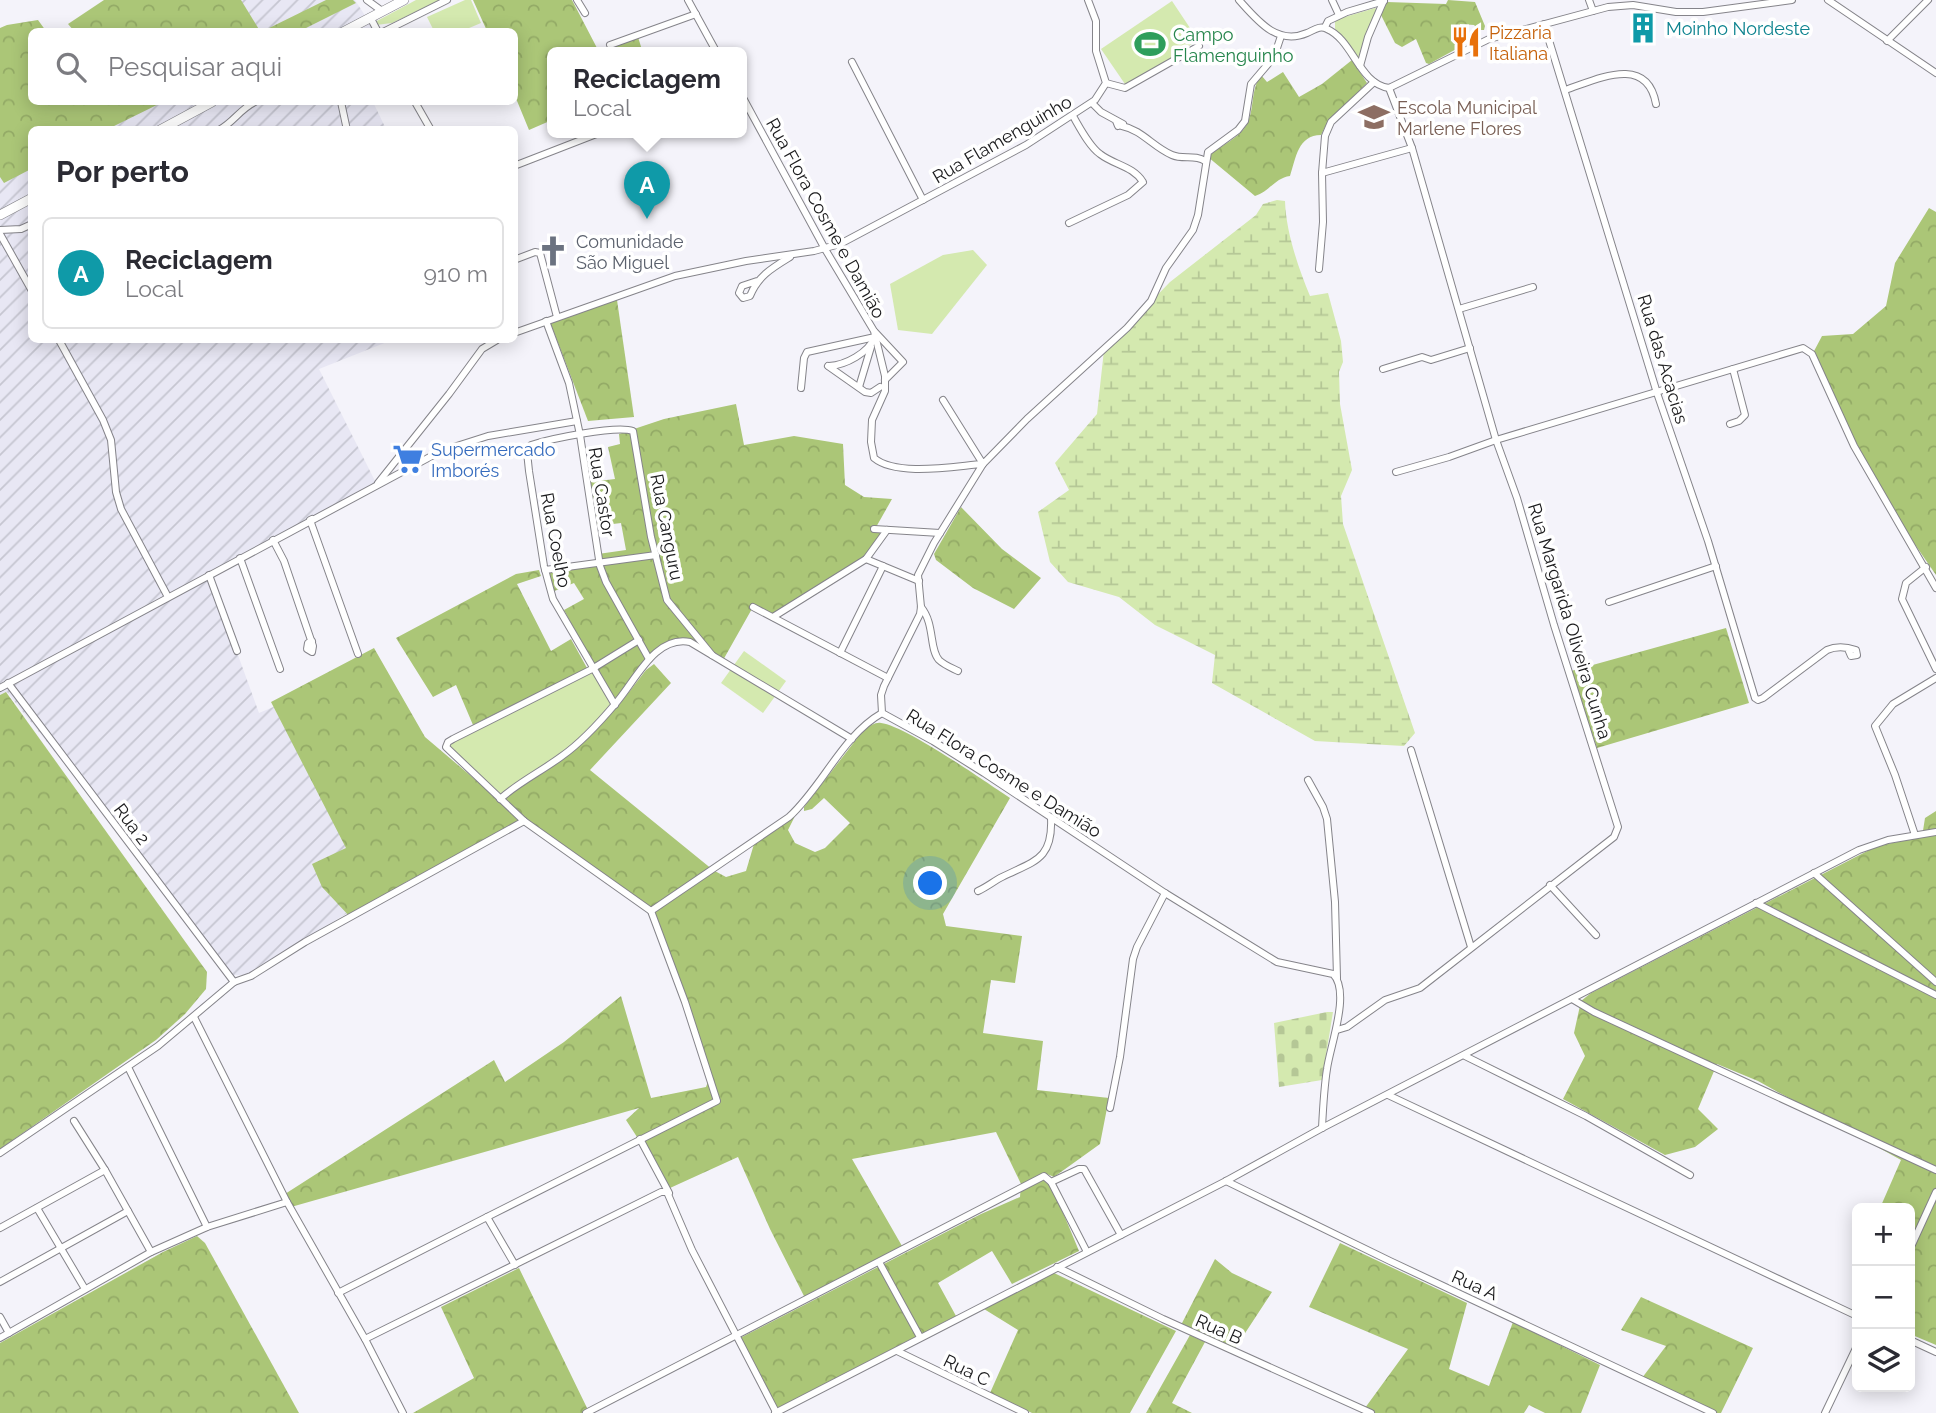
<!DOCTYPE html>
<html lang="pt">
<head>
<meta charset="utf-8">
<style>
	:root { --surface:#fff; --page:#f7f7f7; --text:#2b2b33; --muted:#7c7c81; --line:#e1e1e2; --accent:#3f8275 }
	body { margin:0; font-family:Raleway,sans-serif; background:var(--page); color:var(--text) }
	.controls { position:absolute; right:21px; bottom:21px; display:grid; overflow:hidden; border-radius:10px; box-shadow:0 4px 18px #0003 }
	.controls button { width:63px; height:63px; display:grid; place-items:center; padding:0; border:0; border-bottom:2px solid var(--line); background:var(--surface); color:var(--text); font:35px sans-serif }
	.you { position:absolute; left:931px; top:884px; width:24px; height:24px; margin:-18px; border:5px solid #fff; border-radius:50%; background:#1a73e8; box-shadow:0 0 0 10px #1a73e833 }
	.badge { display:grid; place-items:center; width:46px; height:46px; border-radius:50%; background:var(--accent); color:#fff; font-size:23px; font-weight:700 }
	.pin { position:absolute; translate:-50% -58px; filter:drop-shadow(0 2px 4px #0008) }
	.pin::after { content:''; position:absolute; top:37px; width:24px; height:21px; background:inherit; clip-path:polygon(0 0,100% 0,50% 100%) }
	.popup { position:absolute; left:547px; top:47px; width:200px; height:91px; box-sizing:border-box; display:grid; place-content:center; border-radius:10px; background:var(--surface); filter:drop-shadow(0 2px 5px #0005); font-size:23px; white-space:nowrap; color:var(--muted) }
	.popup b { font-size:26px; color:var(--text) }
	.popup::after { content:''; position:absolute; left:50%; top:100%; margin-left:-14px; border:14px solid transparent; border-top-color:var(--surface) }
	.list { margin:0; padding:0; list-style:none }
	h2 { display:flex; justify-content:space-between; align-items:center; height:91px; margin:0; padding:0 28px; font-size:30px }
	h2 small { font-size:23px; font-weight:400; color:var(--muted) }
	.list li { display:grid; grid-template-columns:46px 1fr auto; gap:21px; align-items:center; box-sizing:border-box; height:112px; margin:0 14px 14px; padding:0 14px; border:2px solid var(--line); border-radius:10px }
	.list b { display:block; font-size:26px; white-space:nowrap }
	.list p { margin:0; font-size:23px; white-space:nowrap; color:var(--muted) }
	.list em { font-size:23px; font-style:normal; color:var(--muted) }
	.icon { flex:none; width:38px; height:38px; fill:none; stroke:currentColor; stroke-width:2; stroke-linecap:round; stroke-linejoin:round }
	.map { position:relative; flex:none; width:1936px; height:1413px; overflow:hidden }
	.search { position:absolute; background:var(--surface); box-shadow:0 4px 18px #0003; left:28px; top:28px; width:490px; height:77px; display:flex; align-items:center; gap:18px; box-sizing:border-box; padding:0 24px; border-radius:10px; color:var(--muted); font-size:26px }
	.panel { position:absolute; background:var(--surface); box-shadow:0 4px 18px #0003; left:28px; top:126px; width:490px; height:217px; border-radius:10px }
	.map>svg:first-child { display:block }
	.industrial { fill:url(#industrial-furrows) }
	.grass { fill:#d4e9af }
	.forest { fill:url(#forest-crowns) }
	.wetland { fill:url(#wetland-marsh) }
	.cemetery { fill:url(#cemetery-stones) }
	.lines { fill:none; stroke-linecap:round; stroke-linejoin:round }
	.minor-casing { stroke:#85848a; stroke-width:8 }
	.highway-casing { stroke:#85848a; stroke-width:10 }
	.minor { stroke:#fff; stroke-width:6 }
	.highway { stroke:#fff; stroke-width:9 }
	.labels { text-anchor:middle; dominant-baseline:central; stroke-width:7; stroke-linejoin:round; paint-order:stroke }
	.culture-label { font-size:18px; fill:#0d838f; stroke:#fff; text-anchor:start }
	.food-label { font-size:18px; fill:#c56008; stroke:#fff; text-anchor:start }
	.leisure-label { font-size:18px; fill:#27864d; stroke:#fff; text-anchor:start }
	.education-label { font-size:18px; fill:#785e54; stroke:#fff; text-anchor:start }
	.street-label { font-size:18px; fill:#1a1a1c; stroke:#fff }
	.worship-label { font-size:18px; fill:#5b616d; stroke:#fff; text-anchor:start }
	.shop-label { font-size:18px; fill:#366cbe; stroke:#fff; text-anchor:start }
</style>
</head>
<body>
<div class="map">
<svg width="1936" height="1413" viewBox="0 0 1936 1413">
	<defs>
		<pattern id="industrial-furrows" width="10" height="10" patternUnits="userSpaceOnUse" patternTransform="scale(1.75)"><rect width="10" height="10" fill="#e8e7f4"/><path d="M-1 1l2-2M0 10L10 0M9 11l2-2" fill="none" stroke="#c6c6d1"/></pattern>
		<pattern id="forest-crowns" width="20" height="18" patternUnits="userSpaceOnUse" patternTransform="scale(1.75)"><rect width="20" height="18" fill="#abc677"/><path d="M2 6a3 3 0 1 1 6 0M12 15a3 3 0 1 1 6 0" fill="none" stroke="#93aa66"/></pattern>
		<pattern id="wetland-marsh" width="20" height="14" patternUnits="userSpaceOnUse" patternTransform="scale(1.75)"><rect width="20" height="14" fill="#d4e9af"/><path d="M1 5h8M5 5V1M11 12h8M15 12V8" fill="none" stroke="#b5c796"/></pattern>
		<pattern id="cemetery-stones" width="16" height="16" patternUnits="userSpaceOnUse" patternTransform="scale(1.75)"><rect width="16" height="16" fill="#d4e9af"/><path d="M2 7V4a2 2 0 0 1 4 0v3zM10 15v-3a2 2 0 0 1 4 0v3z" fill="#b5c796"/></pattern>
	</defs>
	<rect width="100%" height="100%" fill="#f4f3fa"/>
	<g class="industrial">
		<polygon points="177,0 355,0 375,31 111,32"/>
		<polygon points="0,84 32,102 373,102 386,129 32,130 32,340 392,340 319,369 377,485 209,575 259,713 285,702 354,848 352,910 248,975 233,975 7,692 0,695"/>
	</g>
	<g class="grass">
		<polygon points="416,0 441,0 392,23 376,25 375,22"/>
		<polygon points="465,0 471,0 481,23 462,31 434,31 427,17"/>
		<polygon points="1172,1 1198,40 1127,87 1101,49"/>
		<polygon points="1375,8 1378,10 1359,58 1335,29 1335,22 1338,19"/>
		<polygon points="973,250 987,265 932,334 898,330 890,284 943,255"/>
		<polygon points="744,651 786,681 763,713 721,683"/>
		<polygon points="592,669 615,705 583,739 500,799 446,744"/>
	</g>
	<g class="forest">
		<polygon points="104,0 241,0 260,31 74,31 68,24"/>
		<polygon points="326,0 353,0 356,3 300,31 263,31"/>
		<polygon points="473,0 572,0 597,48 611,47 638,37 643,53 552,53 552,120 529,130 515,96 514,32 487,31"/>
		<polygon points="1448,0 1475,2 1485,26 1484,30 1479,30 1474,25 1460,24 1460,47 1429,64 1426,63 1416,39 1402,47 1395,43 1381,15 1387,2 1446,4"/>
		<polygon points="38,20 46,31 32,32 32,102 163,102 108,129 32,130 31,169 4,183 0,177 0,28 7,25"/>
		<path d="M1352,60L1367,83L1327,123L1321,135C1298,135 1296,158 1290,176C1275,178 1269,192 1255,196L1208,157C1219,146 1240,138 1247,124C1255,108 1250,91 1261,75L1267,82L1283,72L1299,97L1322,84Z"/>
		<polygon points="1929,208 1936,212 1936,575 1896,517 1878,485 1825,382 1813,353 1822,336 1853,334 1886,306 1895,263"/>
		<polygon points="617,300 634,417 588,421 550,322"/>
		<polygon points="736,404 744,445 794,436 843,444 845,485 864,497 892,499 875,529 887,530 864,560 773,617 753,607 722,662 679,640 645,662 613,701 564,610 584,599 574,583 552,592 545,570 599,563 598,554 626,550 621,523 597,526 590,482 615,479 608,447 620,444 619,434 664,419"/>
		<polygon points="961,507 1002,549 1041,578 1014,609 973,588 936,560 934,554"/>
		<polygon points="539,570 541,576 517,584 551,651 571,639 587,668 473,725 456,685 433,697 396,638 516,574"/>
		<polygon points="1726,628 1749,703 1597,748 1571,671"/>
		<path d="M374,648L425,737L511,810L505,803L504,797L570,754L619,705L646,670L654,664L671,683L590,770L713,870L726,877L746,871L754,844L795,816L788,830L795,843L815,852L825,848L850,823L824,798L812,809L804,811V807L865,728C871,726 875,722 881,723C904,725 986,782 1010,798L943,914L946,926L1022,936L1015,983L991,980L983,1033L1043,1041L1037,1090L1109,1098L1100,1144L1054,1177L1047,1174L1079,1251L1012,1284L992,1251L938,1283L956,1316L776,1409L738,1339L981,1214L1020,1197L1021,1184L996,1132L852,1159L902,1246L805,1298L770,1229L738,1157L670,1188L626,1120L639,1108L291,1207L285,1194L494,1060L505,1082L564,1042L621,996L651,1098L706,1087L710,1076L654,913L524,821L406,882L351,918L322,887L312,864L346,848L271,702Z"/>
		<polygon points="6,692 207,972 206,989 185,1014 156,1040 0,1149 0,695"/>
		<polygon points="1936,811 1936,1345 1910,1334 1910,1208 1880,1208 1901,1160 1758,1081 1717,1064 1698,1109 1718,1129 1695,1147 1665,1155 1563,1099 1585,1056 1574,1033 1581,1001 1591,993 1877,846 1922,837 1925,818"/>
		<polygon points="197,1236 205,1243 299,1413 0,1413 0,1343 163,1252"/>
		<polygon points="1340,1243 1467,1303 1449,1369 1489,1386 1513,1322 1600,1365 1581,1413 1545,1413 1529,1405 1524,1413 1375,1413 1365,1408 1408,1349 1309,1307"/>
		<polygon points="1215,1259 1232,1273 1272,1292 1234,1350 1181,1325"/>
		<polygon points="519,1268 588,1410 582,1413 413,1413 474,1378 441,1307"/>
		<polygon points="1054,1273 1176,1331 1130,1413 1032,1413 990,1393 1018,1330 984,1309"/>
		<polygon points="1641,1297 1753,1348 1721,1413 1714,1413 1642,1378 1666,1346 1621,1330"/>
		<polygon points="1190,1335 1205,1342 1172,1403 1192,1413 1146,1413"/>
	</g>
	<path class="wetland" d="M1277,200L1285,201C1286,232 1298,267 1310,296L1328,293L1341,341L1343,362L1339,372L1340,404L1352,470L1341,496L1343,524L1415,733L1404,746L1315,741L1212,683L1215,655L1155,625L1119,597L1068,582L1050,562L1038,512L1069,490L1055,463L1097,414L1104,350L1170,282L1256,215L1263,204Z"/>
	<polygon class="cemetery" points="1327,1012 1333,1012 1322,1080 1279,1087 1274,1023"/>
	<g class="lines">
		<g class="minor-casing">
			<g id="minor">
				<polyline points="367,0 382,11"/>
				<polyline points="577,0 585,13"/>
				<polyline points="688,0 717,53"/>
				<path d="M1239,0C1257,20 1277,46 1307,33C1314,30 1320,25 1327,29C1353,40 1359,84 1389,88L1489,39L1608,7L1633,5L1676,12H1703L1792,0"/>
				<polyline points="1332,0 1339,15"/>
				<polyline points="1589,0 1593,11"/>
				<polyline points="1828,0 1936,73"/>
				<polyline points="370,17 378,32"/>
				<path d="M1544,24L1657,393L1708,541L1755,698L1758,700L1763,698L1827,650C1836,646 1847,647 1856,650L1857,655L1851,656L1848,649"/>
				<polyline points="1325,27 1328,21 1347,12 1384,1"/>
				<polyline points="383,32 447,0"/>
				<polyline points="1887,41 1928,0"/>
				<polyline points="610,45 696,14"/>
				<polyline points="852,62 923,200"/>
				<polyline points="1360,66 1368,37 1384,0"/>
				<polyline points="1374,82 1331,122 1325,136 1322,173 1412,148"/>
				<polyline points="1106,83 1125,88 1199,46"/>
				<path d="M1565,90C1596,80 1647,53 1656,104"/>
				<path d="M742,96L825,249L874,331L885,376V391L872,420L871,442L874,458C897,477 955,466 983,464L934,543L918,575L921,607L920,614L884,686L881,695L882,713L933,741L984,773L1165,893L1277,962L1333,974C1351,992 1330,1046 1327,1069C1324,1088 1323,1108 1322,1128"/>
				<polyline points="341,102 347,130"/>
				<polyline points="415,102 431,130"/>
				<polyline points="1092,103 1101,112 1123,124 1118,126 1116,121"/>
				<path d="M1122,126C1142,130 1153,147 1172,155C1183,160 1195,154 1205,161"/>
				<path d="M219,130C234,122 240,109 255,102"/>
				<polyline points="514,166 599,133"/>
				<path d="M1069,223L1128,195L1143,182C1133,166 1114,165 1100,154C1089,146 1080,128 1073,116"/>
				<polyline points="0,230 21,229 32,224"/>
				<polyline points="0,234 32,291"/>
				<polyline points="514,260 535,252 540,253 557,317"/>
				<polyline points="1319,269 1323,222 1322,173"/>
				<path d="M757,281L742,286L739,293L743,298L750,296C758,276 772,268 790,257"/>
				<polyline points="1459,309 1533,287"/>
				<polyline points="546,321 569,383 580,435 600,566 606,582 649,659"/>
				<polyline points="875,332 903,362 885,380"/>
				<polyline points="514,333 675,276 746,261 814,251 840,244 1026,145 1095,100 1106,83 1096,51 1096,21 1088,0"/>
				<polyline points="59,340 103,420 111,440 116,492 121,509 168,597"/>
				<polyline points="828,366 865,392 871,393 880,387"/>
				<path d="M829,366C846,365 868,353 875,337"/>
				<polyline points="1383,369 1422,357 1431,360 1470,348"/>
				<polyline points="859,387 871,347"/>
				<polyline points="801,388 804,358 807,352 875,337"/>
				<polyline points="943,400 983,464 1027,419 1127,328 1151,301 1166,268 1193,230 1198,215 1208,152 1238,130 1245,121 1251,84 1274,57 1281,36"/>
				<polyline points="1730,424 1739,421 1745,415 1733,369"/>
				<polyline points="1396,472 1449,457 1496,440 1803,348 1812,354 1854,446 1936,588"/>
				<polyline points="378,483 449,394 482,349 497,340"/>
				<polyline points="312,519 310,520 358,654"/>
				<polyline points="874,529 940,533"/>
				<polyline points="273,540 284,561 313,646 312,652 307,649 308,643 312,641"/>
				<polyline points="240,558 280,669"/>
				<polyline points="866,559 919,581"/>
				<polyline points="1926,567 1906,583 1902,599 1936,669"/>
				<polyline points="545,570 656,555"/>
				<polyline points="209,575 237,651"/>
				<polyline points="1609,602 1716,566"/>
				<polyline points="753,607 888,678"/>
				<path d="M921,607C935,624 929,649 939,660C944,665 952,668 958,671"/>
				<polyline points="773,617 866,559 887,530"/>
				<polyline points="840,653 883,566"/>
				<polyline points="8,683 234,982"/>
				<polyline points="0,688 441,451 488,436 577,421"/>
				<path d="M615,705L553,599L544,566L529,471L527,452L531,445C550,439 616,425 633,431L651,537L667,600L712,655"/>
				<polyline points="1411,750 1471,947"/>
				<polyline points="1308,780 1323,807 1327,819 1335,902 1337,978"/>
				<path d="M500,799C519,782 542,771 562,756C582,742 600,722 616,703C636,680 655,635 690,642L852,739"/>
				<polyline points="1915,835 1895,775 1875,726 1893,704 1936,678"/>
				<polyline points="1814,873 1936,982"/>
				<polyline points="1550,885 1596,935"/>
				<path d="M978,891C987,887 994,881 1002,877C1034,861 1053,860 1051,818"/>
				<polyline points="1756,903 1936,995"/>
				<path d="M651,911L789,817C823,786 842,736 882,713"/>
				<polyline points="1572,999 1594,1012 1936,1170"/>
				<polyline points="194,1017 287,1202 365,1339 403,1413"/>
				<polyline points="1337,1030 1347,1027 1385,1000 1420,988 1614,837 1618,827 1554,625 1517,498 1496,440 1412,148 1389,88"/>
				<polyline points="1465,1056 1586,1116 1690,1175"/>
				<polyline points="128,1067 207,1227"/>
				<polyline points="1388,1095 1857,1316"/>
				<polyline points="1110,1108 1120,1057 1133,959 1137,947 1165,893"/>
				<polyline points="74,1121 105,1170 151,1252"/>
				<polyline points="640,1139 669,1193"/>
				<polyline points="0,1153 158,1046 234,982 251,976 305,942 524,821"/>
				<polyline points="1226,1181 1390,1261 1713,1413"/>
				<polyline points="1051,1182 1079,1169 1084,1169 1121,1235"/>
				<polyline points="37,1208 85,1289"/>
				<polyline points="487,1217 717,1101 685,1002 651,911 524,821 446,747 448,742 453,739 592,669 639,640"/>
				<polyline points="0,1228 105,1170"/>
				<polyline points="1910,1249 1936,1192"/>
				<polyline points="879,1262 920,1337"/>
				<polyline points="1057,1267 1163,1319 1371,1413"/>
				<polyline points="0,1282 128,1211"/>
				<polyline points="338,1293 487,1217 515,1265"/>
				<polyline points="0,1317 9,1333"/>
				<polyline points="0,1338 151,1252 207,1227 287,1202"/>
				<polyline points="365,1339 661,1192 667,1192 692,1250 776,1412"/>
				<polyline points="1910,1340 1936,1352"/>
				<polyline points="897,1351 1025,1413"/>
				<polyline points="586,1413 1044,1176 1051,1182 1087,1252"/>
				<polyline points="775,1413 1226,1181 1322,1128 1859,850 1888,840 1936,832"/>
				<polyline points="1825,1413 1857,1346"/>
			</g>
		</g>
		<g class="highway-casing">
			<g id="highway">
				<polyline points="343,32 404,0"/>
				<polyline points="160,130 212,102"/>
				<polyline points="0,215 32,198"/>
			</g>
		</g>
		<use href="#minor" class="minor"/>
		<use href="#highway" class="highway"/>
	</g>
	<defs>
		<g id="building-bare" transform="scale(2.415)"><path d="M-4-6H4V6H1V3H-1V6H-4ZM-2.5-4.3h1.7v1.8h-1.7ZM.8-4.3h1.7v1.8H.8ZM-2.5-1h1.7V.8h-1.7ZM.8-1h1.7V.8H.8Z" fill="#0f9aa8" stroke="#fff" stroke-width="2.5" paint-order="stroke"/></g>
		<g id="restaurant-bare" transform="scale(2.415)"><path d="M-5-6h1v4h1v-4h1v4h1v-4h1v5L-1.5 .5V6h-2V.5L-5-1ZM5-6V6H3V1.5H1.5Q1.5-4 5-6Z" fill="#e8710a" stroke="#fff" stroke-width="2.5" paint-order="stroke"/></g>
		<g id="stadium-bare" transform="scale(2.415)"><path d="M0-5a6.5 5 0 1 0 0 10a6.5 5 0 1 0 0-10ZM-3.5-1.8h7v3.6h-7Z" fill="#2e9e5b" stroke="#fff" stroke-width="2.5" paint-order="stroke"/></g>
		<g id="school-bare" transform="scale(2.415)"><path d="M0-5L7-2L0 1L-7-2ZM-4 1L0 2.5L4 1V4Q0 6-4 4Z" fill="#8d6e63" stroke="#fff" stroke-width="2.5" paint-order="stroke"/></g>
		<g id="church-bare" transform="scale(2.415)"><path d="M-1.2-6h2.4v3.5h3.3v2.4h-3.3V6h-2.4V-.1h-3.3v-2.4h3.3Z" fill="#6b7280" stroke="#fff" stroke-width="2.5" paint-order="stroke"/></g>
		<g id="supermarket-bare" transform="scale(2.415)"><path d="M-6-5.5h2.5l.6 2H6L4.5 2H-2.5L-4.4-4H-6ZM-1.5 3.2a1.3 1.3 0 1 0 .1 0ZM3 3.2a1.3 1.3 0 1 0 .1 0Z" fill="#3f7fe0" stroke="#fff" stroke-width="2.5" paint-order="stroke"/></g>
	</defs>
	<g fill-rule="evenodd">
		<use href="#building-bare" x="1643" y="28"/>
		<use href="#restaurant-bare" x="1466" y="42"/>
		<use href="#stadium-bare" x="1150" y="44"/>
		<use href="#school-bare" x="1374" y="117"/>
		<use href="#church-bare" x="553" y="251"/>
		<use href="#supermarket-bare" x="408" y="459"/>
	</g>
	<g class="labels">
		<g class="culture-label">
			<text x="1666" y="28">Moinho Nordeste</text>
		</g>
		<g class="food-label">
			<text x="1489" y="32">Pizzaria<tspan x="1489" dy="21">Italiana</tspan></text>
		</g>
		<g class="leisure-label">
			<text x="1173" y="34">Campo<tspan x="1173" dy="21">Flamenguinho</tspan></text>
		</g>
		<g class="education-label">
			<text x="1397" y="107">Escola Municipal<tspan x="1397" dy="21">Marlene Flores</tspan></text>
		</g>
		<g class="street-label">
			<text transform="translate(1002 139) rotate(-30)">Rua Flamenguinho</text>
			<text transform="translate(826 218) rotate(61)">Rua Flora Cosme e Damião</text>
			<text transform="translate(1663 359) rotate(73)">Rua das Acacias</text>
			<text transform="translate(602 492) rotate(81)">Rua Castor</text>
			<text transform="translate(667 527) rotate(79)">Rua Canguru</text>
			<text transform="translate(556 540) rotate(79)">Rua Coelho</text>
			<text transform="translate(1570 621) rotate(73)">Rua Margarida Oliveira Cunha</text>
			<text transform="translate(1004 773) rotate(32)">Rua Flora Cosme e Damião</text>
			<text transform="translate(132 824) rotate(53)">Rua 2</text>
			<text transform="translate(1475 1285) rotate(24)">Rua A</text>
			<text transform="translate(1219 1329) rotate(24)">Rua B</text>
			<text transform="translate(967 1370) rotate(26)">Rua C</text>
		</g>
		<g class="worship-label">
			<text x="576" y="241">Comunidade<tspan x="576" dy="21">São Miguel</tspan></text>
		</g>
		<g class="shop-label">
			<text x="431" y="449">Supermercado<tspan x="431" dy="21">Imborés</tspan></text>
		</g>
	</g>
</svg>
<div class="controls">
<button>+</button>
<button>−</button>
<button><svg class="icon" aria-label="layers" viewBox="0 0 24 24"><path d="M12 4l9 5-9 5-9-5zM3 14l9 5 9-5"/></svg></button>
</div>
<div class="you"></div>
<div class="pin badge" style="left:647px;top:219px;background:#0f9aa8">A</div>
<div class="popup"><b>Reciclagem</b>Local</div>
<div class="search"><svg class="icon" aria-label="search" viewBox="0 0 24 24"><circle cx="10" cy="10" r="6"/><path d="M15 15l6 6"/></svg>Pesquisar aqui</div>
<section class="panel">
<h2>Por perto<small></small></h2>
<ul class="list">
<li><span class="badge" style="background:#0f9aa8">A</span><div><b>Reciclagem</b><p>Local</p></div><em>910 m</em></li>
</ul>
</section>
</div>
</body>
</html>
